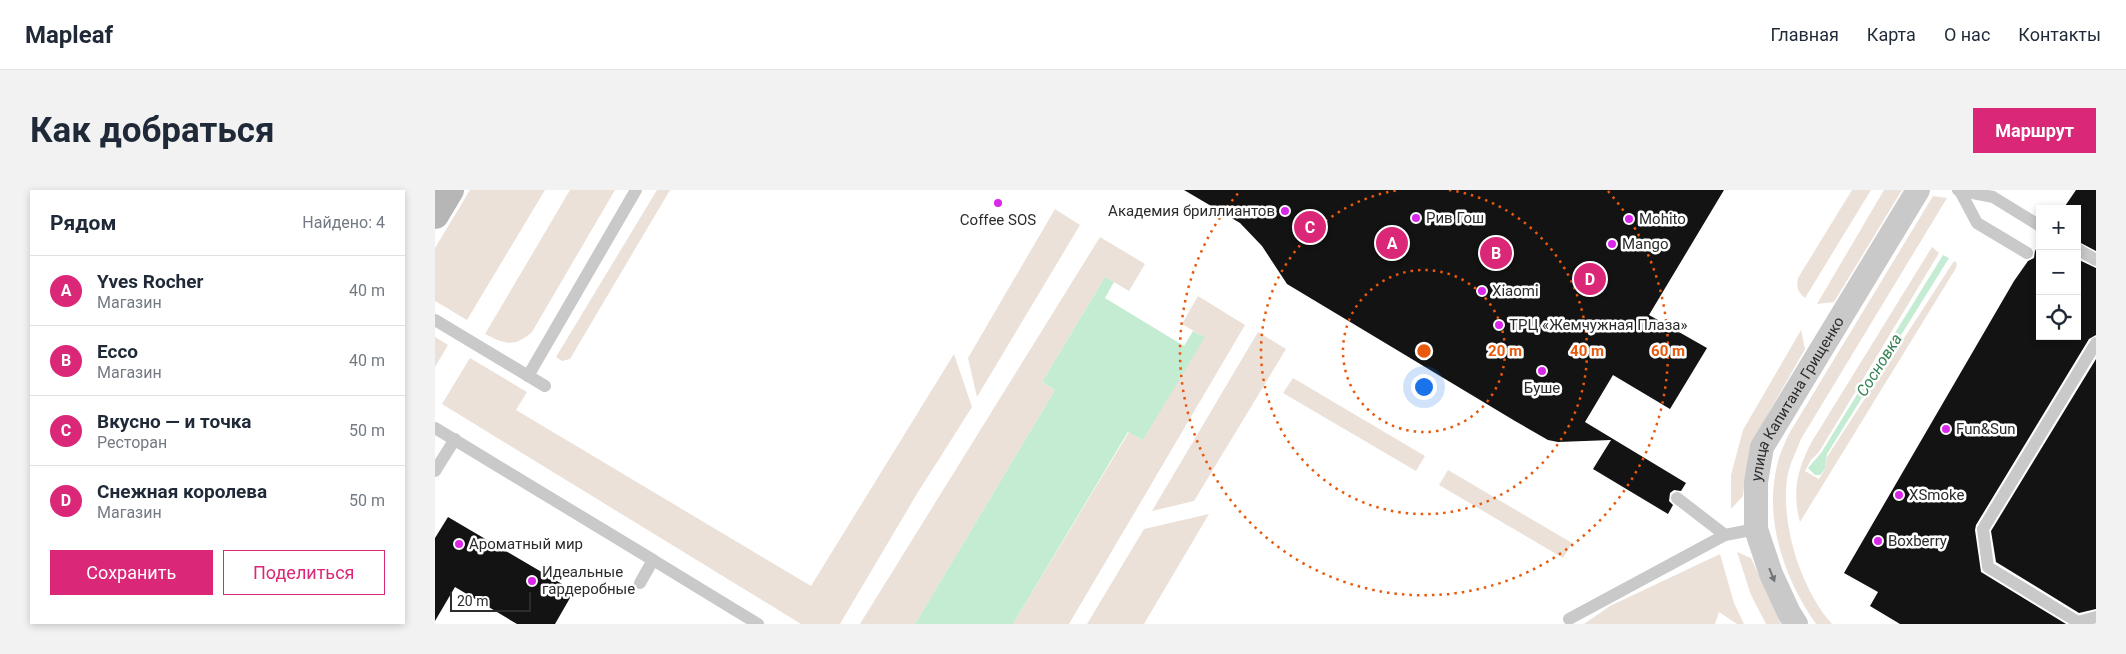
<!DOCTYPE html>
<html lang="ru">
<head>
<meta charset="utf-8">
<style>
	:root { --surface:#fff; --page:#f2f2f3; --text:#1f2937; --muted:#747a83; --line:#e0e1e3; --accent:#db2777 }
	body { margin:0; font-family:Roboto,sans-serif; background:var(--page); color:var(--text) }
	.controls { position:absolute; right:15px; top:15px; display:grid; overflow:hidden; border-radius:0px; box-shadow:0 2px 8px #0003 }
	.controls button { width:45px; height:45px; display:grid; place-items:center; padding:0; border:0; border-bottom:1px solid var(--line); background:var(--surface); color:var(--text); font:25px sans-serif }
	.scale { position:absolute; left:15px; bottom:12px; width:81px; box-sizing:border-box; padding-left:5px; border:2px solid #2c2c2c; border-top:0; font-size:14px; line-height:18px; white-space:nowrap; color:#2c2c2c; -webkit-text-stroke:4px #fff; paint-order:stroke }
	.you { position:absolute; left:988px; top:196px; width:18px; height:18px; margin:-12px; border:4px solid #fff; border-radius:50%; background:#1a73e8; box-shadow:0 0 0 8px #1a73e833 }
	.badge { display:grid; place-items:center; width:32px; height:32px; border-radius:50%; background:var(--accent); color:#fff; font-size:16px; font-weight:700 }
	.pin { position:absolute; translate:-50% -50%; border:2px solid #fff; box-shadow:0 1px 5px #0006 }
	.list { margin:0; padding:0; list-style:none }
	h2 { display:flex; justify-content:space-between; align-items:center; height:65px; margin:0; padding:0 20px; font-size:21px }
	h2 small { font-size:16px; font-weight:400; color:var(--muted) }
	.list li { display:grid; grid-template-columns:32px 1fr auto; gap:15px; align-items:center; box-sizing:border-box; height:70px; padding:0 20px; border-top:1px solid var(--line) }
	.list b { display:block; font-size:19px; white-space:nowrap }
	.list p { margin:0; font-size:16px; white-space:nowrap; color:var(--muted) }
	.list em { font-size:16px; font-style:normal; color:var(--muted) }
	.actions { display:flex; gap:10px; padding:15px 20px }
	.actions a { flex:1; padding:11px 0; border:1px solid var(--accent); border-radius:0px; text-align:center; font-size:18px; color:var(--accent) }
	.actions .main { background:var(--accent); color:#fff }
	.icon { flex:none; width:28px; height:28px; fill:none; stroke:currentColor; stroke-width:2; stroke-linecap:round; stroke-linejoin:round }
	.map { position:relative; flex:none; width:1661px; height:434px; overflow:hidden; border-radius:0px }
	header { display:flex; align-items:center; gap:30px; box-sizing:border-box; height:70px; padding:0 25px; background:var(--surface); border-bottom:1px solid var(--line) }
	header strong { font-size:24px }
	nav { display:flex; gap:28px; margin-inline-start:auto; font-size:18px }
	.intro { display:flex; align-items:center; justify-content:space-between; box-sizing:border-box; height:120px; padding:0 30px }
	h1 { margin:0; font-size:35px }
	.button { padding:12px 22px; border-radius:0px; background:var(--accent); color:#fff; font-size:18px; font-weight:700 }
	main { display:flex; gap:30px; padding:0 30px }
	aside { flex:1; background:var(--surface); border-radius:0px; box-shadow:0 2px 8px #0003 }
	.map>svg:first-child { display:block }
	.green { fill:#ebe1d8 }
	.water { fill:#c4ecd3 }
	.building { fill:#131313 }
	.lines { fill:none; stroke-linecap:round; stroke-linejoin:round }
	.lane { stroke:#c9c9c9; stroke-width:12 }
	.street { stroke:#c9c9c9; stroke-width:24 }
	.secondary { stroke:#b6b6b6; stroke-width:28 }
	.oneway { fill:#737373 }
	.ring { fill:none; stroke:#e8590c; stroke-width:2.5; stroke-dasharray:2.5 5 }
	.poi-dot { fill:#db27ea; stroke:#fff; stroke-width:2 }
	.labels { text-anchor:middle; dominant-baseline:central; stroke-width:5; stroke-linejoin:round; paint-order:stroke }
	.poi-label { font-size:15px; fill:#2c2c2c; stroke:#fff; text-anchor:start }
	.street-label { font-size:15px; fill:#2c2c2c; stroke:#fff }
	.water-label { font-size:16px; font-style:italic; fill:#348353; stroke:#fff }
	.centre { fill:#e8590c; stroke:#fff; stroke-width:2.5 }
	.ring-label { font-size:15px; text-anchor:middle; font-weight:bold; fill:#e8590c; stroke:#fff; stroke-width:5; stroke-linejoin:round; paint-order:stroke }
</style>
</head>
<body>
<header>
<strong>Mapleaf</strong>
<nav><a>Главная</a><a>Карта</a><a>О нас</a><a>Контакты</a></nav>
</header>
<div class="intro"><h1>Как добраться</h1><a class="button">Маршрут</a></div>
<main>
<aside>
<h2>Рядом<small>Найдено: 4</small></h2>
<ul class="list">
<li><span class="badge">A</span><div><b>Yves Rocher</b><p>Магазин</p></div><em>40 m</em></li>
<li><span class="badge">B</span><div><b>Ecco</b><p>Магазин</p></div><em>40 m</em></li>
<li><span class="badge">C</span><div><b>Вкусно — и точка</b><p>Ресторан</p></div><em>50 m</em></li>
<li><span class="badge">D</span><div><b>Снежная королева</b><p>Магазин</p></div><em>50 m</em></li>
</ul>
<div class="actions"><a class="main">Сохранить</a><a>Поделиться</a></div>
</aside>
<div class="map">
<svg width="1661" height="434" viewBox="0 0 1661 434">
	<rect width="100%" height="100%" fill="#fff"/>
	<g class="green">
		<polygon points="35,0 110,0 32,130 0,111 0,58"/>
		<path d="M135,0H180L97,142C79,158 69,154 50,144Z"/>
		<polygon points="222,0 235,0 135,169 127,171 121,167"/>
		<path d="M1417,0H1436L1370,108C1363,102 1361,98 1363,88Z"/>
		<polygon points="1449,0 1467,0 1399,112 1382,114"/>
		<path d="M1498,6L1512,8L1366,249C1361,262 1354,275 1352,289C1346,336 1366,399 1397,434H1381C1352,393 1331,337 1340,286C1342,270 1348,256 1355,242Z"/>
		<polygon points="620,19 645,35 542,207 533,168"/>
		<polygon points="665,47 710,74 694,101 670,87 607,192 620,200 480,434 425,434"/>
		<path d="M1497,57L1504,63L1384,262L1376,270L1370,281L1384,289L1390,279L1392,267L1519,71L1522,73L1521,78L1365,332C1357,303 1362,280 1376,253Z"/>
		<polygon points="763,106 810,135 634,434 578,434 694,242 708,250 769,147 747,134"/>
		<polygon points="1366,140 1370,159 1321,245 1310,287 1308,306 1296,319 1296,285 1308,240"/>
		<polygon points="823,142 851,159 759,311 717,321"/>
		<polygon points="0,147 13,155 0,177"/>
		<polygon points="519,164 537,217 480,307 405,434 366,434 7,214 35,168 92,202 81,220 376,396"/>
		<polygon points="858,188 990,266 981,281 848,203"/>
		<polygon points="1013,280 1137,353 1128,368 1004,295"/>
		<polygon points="774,324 709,434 652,434 709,339"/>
		<polygon points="1302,362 1316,368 1346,434 1331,434 1316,405"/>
		<polygon points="1285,364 1299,413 1309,434 1302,434 1284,422 1280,434 1149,434 1175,416"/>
	</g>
	<g class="water">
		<polygon points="1508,65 1514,68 1392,264 1390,279 1385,285 1380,285 1373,278 1386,263"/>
		<polygon points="670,87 679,92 670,108 749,156 758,141 770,147 708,250 693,242 578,434 480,434 620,200 607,192"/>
	</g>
	<g class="building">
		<polygon points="749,0 1289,0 1214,125 1272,158 1235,219 1178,185 1150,232 1251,293 1246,301 1239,300 1235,303 1234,311 1238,315 1233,324 1158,279 1176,250 1123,252 1113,250 1080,231 852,94 827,56 805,33"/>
		<polygon points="1641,0 1661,0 1661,61 1642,51 1642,19 1628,19"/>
		<polygon points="1605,53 1605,146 1642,146 1642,69 1661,78 1661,145 1654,149 1541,335 1540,340 1546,382 1631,434 1465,434 1435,416 1443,402 1409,383 1579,91 1593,71 1599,68 1600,61"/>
		<polygon points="1661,169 1661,419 1644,423 1561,372 1556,341"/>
		<polygon points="13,327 139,401 120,434 82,434 20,397 0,431 0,348"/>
	</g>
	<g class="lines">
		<g class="lane">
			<polyline points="1523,0 1558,7 1605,36"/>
			<polyline points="1525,1 1542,33 1592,63"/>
			<polyline points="1642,59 1661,70"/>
			<polyline points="0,130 110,196"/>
			<polyline points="1661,153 1548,339 1553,377 1643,432 1661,427"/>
			<polyline points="93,186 201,0"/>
			<polyline points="0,238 218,370 205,393"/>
			<polyline points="0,281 20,249"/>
			<polyline points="1242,308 1290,345"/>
			<polyline points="218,370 323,434"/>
			<polyline points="1134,429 1290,345 1321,339"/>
		</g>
		<path class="street" id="s1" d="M1361,434L1354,423L1336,384L1321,339V292L1327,257L1483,0"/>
		<polyline class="secondary" points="0,25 15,0"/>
	</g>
	<defs><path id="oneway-solid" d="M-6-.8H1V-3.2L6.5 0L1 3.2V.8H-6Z" transform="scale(1.25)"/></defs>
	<use class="oneway" href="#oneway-solid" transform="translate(1337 385) rotate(68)"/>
	<g class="ring">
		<circle cx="989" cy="161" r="81"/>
		<path d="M1014 0A163 163 0 1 1 964 0"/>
		<path d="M1173 1A244 244 0 1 1 805 1"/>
	</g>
	<g class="poi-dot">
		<circle cx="563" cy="13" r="5"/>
		<circle cx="850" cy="21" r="5"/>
		<circle cx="981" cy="28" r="5"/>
		<circle cx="1194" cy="29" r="5"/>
		<circle cx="1177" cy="54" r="5"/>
		<circle cx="1047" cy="101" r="5"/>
		<circle cx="1064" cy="135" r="5"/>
		<circle cx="1107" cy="181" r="5"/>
		<circle cx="1511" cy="239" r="5"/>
		<circle cx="1464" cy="305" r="5"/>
		<circle cx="1443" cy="351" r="5"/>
		<circle cx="24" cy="354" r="5"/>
		<circle cx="97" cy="391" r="5"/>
	</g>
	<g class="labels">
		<g class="poi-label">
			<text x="840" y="21" text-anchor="end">Академия бриллиантов</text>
			<text x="991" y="28">Рив Гош</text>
			<text x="1204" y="29">Mohito</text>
			<text x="563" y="30" text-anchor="middle">Coffee SOS</text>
			<text x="1187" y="54">Mango</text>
			<text x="1057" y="101">Xiaomi</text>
			<text x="1074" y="135">ТРЦ «Жемчужная Плаза»</text>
			<text x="1107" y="198" text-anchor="middle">Буше</text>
			<text x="1521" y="239">Fun&amp;Sun</text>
			<text x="1474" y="305">XSmoke</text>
			<text x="1453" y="351">Boxberry</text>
			<text x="34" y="354">Ароматный мир</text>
			<text x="107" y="382">Идеальные<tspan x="107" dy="17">гардеробные</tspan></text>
		</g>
		<g class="street-label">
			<text stroke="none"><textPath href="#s1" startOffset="244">улица Капитана Грищенко</textPath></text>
		</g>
		<g class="water-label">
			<text transform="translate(1444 175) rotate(-58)">Сосновка</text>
		</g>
	</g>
	<circle cx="989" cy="161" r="8" class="centre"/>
	<g class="ring-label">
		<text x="1070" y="166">20 m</text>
		<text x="1152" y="166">40 m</text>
		<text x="1233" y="166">60 m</text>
	</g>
</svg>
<div class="controls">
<button>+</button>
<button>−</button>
<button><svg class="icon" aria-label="locate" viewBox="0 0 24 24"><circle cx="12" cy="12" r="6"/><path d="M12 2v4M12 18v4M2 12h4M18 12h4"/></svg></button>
</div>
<div class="scale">20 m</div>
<div class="you"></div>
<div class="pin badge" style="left:957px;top:53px">A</div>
<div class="pin badge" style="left:1061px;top:63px">B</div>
<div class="pin badge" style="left:875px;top:37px">C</div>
<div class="pin badge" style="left:1155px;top:89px">D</div>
</div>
</main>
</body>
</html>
